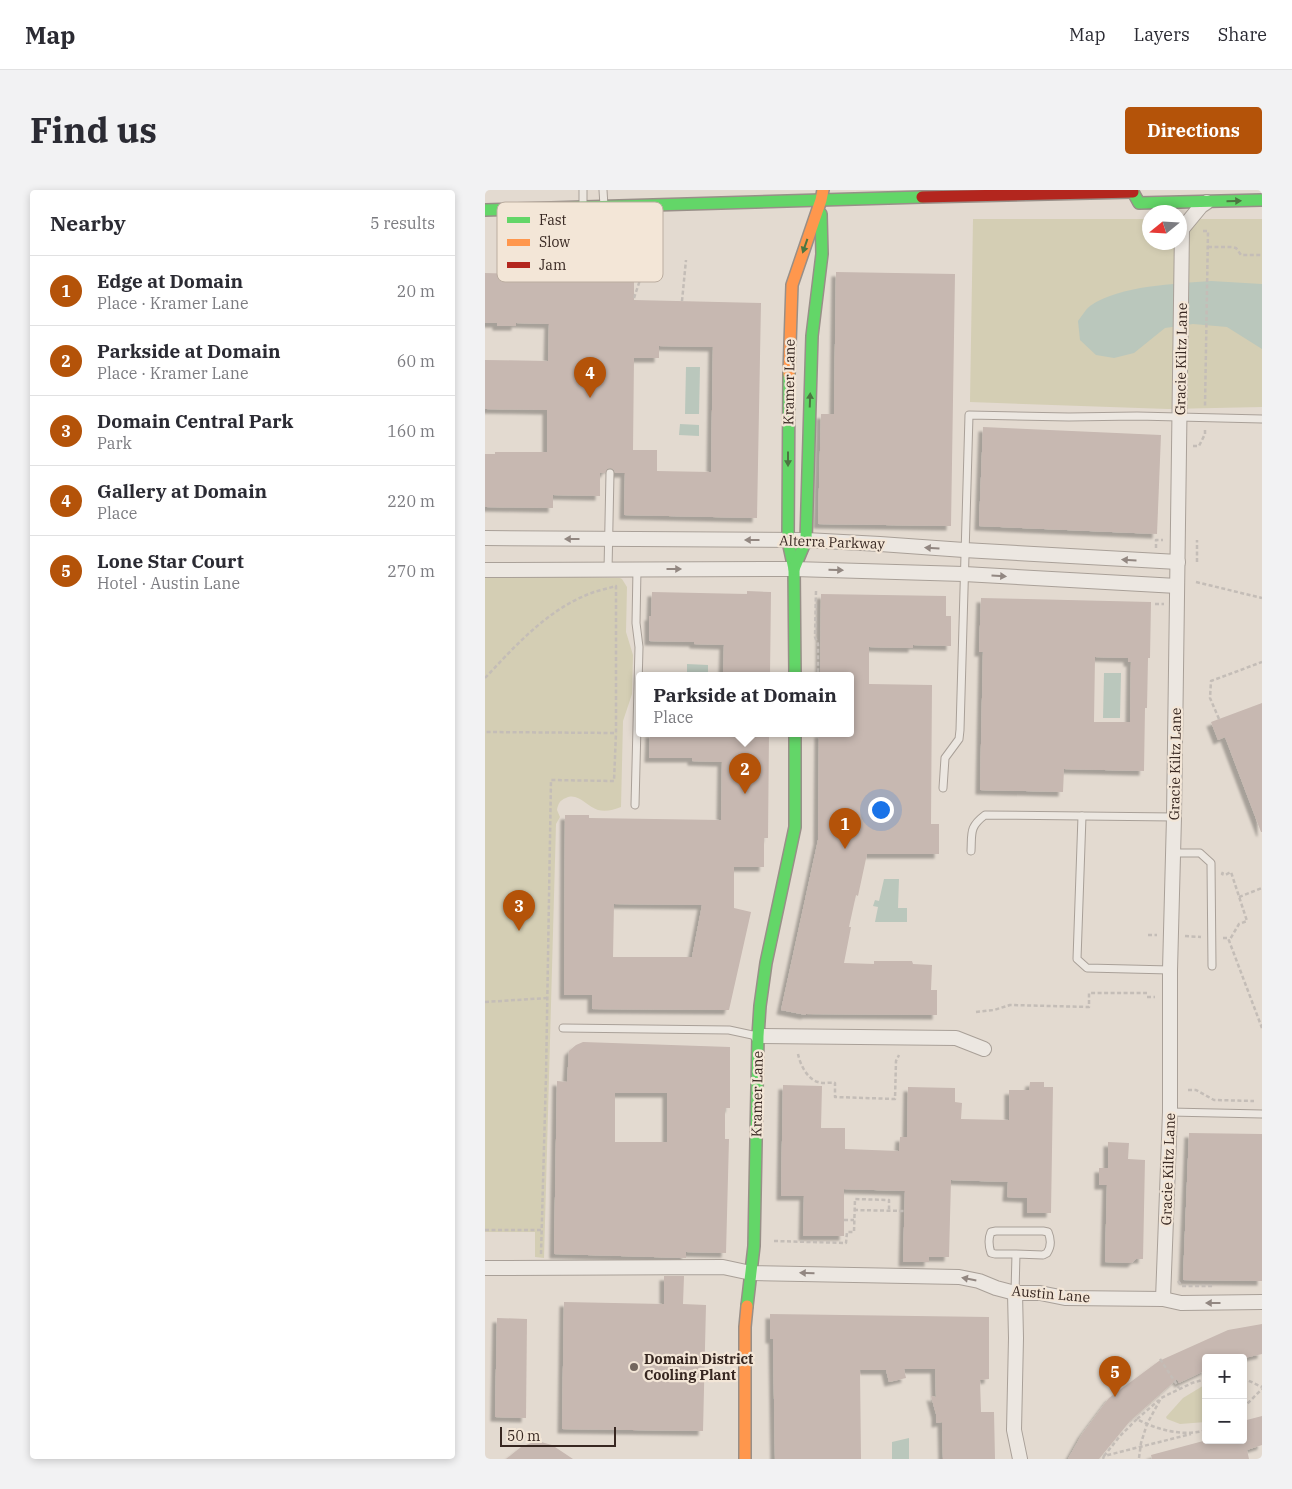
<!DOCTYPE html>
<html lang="en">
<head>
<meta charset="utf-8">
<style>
	:root { --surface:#fff; --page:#f2f2f3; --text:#2b2b33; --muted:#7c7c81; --line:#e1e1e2; --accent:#b45309 }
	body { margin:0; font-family:"IBM Plex Serif",serif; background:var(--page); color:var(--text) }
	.controls { position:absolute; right:15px; bottom:15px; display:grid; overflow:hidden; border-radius:5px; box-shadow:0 2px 8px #0003 }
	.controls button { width:45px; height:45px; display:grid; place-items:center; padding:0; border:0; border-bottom:1px solid var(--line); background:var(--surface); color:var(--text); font:25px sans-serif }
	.compass { position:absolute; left:657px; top:15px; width:45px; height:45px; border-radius:50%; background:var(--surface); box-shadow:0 2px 8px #0003; rotate:252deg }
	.scale { position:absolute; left:15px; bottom:12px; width:116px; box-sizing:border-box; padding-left:5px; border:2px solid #372721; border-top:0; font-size:14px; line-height:18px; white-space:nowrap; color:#372721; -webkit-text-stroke:4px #f3e6d7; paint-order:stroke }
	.you { position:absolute; left:395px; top:619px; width:18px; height:18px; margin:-12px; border:4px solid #fff; border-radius:50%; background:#1a73e8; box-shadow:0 0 0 8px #1a73e833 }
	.badge { display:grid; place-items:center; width:32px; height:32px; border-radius:50%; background:var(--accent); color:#fff; font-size:16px; font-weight:700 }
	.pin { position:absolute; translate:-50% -41px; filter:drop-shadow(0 1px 2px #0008) }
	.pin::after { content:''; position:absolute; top:26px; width:18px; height:15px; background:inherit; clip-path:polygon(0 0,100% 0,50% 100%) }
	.popup { position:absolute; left:151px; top:482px; width:218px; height:65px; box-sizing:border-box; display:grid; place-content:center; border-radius:5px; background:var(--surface); filter:drop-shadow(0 1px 4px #0005); font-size:16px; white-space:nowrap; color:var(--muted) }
	.popup b { font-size:19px; color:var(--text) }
	.popup::after { content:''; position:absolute; left:50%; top:100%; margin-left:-10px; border:10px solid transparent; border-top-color:var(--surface) }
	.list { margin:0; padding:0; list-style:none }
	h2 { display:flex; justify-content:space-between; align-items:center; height:65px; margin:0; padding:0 20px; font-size:21px }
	h2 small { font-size:16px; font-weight:400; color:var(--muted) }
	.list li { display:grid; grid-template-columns:32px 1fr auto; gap:15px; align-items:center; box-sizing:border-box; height:70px; padding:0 20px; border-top:1px solid var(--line) }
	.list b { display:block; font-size:19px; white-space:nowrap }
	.list p { margin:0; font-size:16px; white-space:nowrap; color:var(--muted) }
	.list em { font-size:16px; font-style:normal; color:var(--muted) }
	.map { position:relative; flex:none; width:777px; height:1269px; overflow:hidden; border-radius:5px }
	header { display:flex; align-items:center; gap:30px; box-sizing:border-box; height:70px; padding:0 25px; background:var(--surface); border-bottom:1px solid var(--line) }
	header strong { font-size:24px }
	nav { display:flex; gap:28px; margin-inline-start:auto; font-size:18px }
	.intro { display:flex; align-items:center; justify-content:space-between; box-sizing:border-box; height:120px; padding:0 30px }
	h1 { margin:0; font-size:35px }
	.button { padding:12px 22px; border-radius:5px; background:var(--accent); color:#fff; font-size:18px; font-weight:700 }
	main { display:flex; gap:30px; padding:0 30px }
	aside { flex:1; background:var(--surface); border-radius:5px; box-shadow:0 2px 8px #0003 }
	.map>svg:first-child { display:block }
	.green { fill:#d4ceb4 }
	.water { fill:#bac7bc }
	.building { fill:#c7b8b1; fill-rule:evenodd; filter:url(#shadow) }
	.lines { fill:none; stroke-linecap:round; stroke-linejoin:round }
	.lane-casing { stroke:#a9a098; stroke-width:9 }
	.street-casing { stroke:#a9a098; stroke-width:16 }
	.fast-casing { stroke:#988f88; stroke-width:14 }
	.slow-casing { stroke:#988f88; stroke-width:14 }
	.jam-casing { stroke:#988f88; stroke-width:14 }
	.path { stroke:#c4bdb7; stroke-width:2.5; stroke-dasharray:4 2.5; stroke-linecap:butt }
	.lane { stroke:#ece7e1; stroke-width:7 }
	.street { stroke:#ece7e1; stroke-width:14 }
	.fast { stroke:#63d668; stroke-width:11 }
	.slow { stroke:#ff974d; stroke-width:11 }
	.jam { stroke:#b3261e; stroke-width:11 }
	.oneway { fill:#4b7641 }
	.oneway2 { fill:#928781 }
	.poi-dot { fill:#73665e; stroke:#f3e6d7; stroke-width:2 }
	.labels { text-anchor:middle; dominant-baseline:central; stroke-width:4.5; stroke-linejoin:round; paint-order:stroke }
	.street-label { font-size:14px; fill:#372721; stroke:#f3e6d7 }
	.poi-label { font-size:14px; font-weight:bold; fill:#372721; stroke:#f3e6d7; text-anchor:start }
	.key { fill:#f3e6d7; stroke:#bbada0; stroke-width:1 }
	.key-label { font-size:14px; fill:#372721 }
</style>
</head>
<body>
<header>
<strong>Map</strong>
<nav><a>Map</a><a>Layers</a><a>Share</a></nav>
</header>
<div class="intro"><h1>Find us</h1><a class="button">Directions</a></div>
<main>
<aside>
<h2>Nearby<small>5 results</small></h2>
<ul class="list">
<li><span class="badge">1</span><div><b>Edge at Domain</b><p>Place · Kramer Lane</p></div><em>20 m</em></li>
<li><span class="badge">2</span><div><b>Parkside at Domain</b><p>Place · Kramer Lane</p></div><em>60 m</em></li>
<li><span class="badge">3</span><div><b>Domain Central Park</b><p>Park</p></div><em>160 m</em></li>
<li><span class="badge">4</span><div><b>Gallery at Domain</b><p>Place</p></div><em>220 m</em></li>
<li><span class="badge">5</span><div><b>Lone Star Court</b><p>Hotel · Austin Lane</p></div><em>270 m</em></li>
</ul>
</aside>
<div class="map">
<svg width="777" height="1269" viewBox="0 0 777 1269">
	<defs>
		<filter id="shadow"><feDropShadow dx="-4.5" dy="4.5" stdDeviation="1" flood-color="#0004"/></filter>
	</defs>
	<rect width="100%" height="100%" fill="#e3dad0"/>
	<g class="green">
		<polygon points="488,29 664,29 664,52 694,52 695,29 777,29 777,217 683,219 485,212"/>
		<path d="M0,385L135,388L137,389L142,397L141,442L148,465L147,504L138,531L136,617C128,620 121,622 113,620C102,617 93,602 81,608C75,610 73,614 72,620L75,627L71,634L59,1068L50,1067V1042H0Z"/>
		<polygon points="721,1194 721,1232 695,1234 682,1229 681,1227 698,1208"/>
	</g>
	<g class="water">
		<path d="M726,91L777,94V159L742,137L708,134L680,138L649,163L629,168L611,165L595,150L593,131C597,126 600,120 605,116C635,95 691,94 726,91Z"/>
		<polygon points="201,177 215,177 214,224 200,224"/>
		<polygon points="195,234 214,235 214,246 194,245"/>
		<polygon points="202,474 223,475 223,485 202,485"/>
		<polygon points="619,483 636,483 635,528 618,528"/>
		<polygon points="399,689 414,689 413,718 422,718 422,732 390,732 393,717 388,716 390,710 394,711"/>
		<polygon points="424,1248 424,1269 407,1269 407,1252"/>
	</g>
	<g class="building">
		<polygon points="351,82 470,84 466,336 333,334 336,224 349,224"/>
		<path d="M0,83L149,87V110L276,113L272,328L139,325L140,283H130L129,280L126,278L122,279L120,283H115V306L68,305V318L0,317V264H10V262H62V220L0,219V170L63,171L64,134L31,133V136H12V133H0ZM174,156L228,157L226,282L172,281V260H148L149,168H174Z"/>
		<polygon points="498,237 676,245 672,344 494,336"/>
		<polygon points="262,401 286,402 285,485 238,485 239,455 209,454 209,452 164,451 164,426 166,426 167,402 262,404"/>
		<polygon points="336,404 461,406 461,426 466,426 466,456 428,455 428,458 384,457 384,494 447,495 446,634 454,634 454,664 382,664 373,706 371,705 364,737 366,737 359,773 389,774 389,771 427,771 428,774 447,775 446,800 452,800 452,825 321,824 321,825 296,820 333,650 334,543 365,543 365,485 335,485"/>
		<path d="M496,408L666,412L665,468H663L662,518H660L659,581L579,579L578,602L495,600L498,462H494ZM610,467L643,468V472H646L645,532H609Z"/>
		<polygon points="777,513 777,642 776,642 740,547 733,550 726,532"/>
		<path d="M165,543H284L283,648H279V677H249V718L266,722L244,820L107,819V805H79L80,625H104V628L236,630L237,572L207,571V568H164ZM129,714L217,715L207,767H128Z"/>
		<path d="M98,852L245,857V918H240V949H244L241,1063L201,1062V1068L69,1064L72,891L82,892L84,861L91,855ZM130,903H182V952H130Z"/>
		<polygon points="545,892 559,892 559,897 568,897 566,1023 542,1023 542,1008 522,1007 523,992 466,990 464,1067 444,1067 444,1072 418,1072 420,1001 359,999 359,1046 318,1046 319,1006 296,1006 298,895 337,896 336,938 360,938 360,959 414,961 415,947 422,947 423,897 470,898 470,912 477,913 476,929 524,930 524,900 544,900"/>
		<polygon points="704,943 777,944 777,1091 698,1090"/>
		<polygon points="623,952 644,953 643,969 660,970 658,1069 651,1069 647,1073 620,1072 622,995 614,995 614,978 623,978"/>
		<polygon points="179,1086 199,1086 198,1114 221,1115 218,1241 77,1239 79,1112 179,1114"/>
		<polygon points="285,1124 504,1127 504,1189 495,1190 496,1222 509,1222 510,1269 458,1269 457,1232 451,1233 451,1224 446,1206 451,1207 450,1179 419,1179 421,1188 404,1192 401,1180 375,1180 376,1269 290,1269 288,1149 285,1149"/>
		<polygon points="12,1128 42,1129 41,1228 10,1227"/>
		<polygon points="777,1134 777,1164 759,1168 721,1168 721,1180 694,1193 692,1189 645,1231 614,1269 583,1269 597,1244 624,1208 674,1171 743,1140"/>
		<polygon points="777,1226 777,1255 762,1260 764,1269 667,1269 666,1265 722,1250 758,1250 758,1231"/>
		<polygon points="56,1252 67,1255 88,1269 21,1269 36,1257 46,1253"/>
	</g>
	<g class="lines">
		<g class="lane-casing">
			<g id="lane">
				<polyline points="118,0 119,16"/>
				<polyline points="98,17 98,0"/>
				<polyline points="123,380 125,283"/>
				<polyline points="458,598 460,568 474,549 475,540 484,225 584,227 652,226 777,229"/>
				<polyline points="150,615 154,457 151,433 152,379"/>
				<polyline points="597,626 592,769 602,778 685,780"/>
				<path d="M486,661C487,643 484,637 500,625L689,627"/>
				<polyline points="688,663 715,663 726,673 727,776"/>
				<polyline points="78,838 244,840 272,846"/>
				<polyline points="685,922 777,924"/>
				<path d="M530,1103L531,1064L558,1065L562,1063C566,1057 566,1049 563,1042L558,1041H511L506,1042C503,1049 504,1057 506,1063L510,1064H531"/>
			</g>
		</g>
		<g class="street-casing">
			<g id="street">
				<polyline points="697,39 716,16 722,12"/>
				<polyline points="0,348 321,350 395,354 479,360 693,372"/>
				<polyline points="0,380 309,379 479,384 692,396"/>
				<polyline points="273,846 471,848 499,859"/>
				<polyline points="0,1078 238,1077 266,1083 474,1087 494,1091 511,1098 530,1103 555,1103 580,1108 678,1109 696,1113 777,1112"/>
				<polyline points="530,1103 531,1148 529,1240 535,1269"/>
				<polyline points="678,1109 685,922 685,780 689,627 697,39 694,32"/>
			</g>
		</g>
		<g class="fast-casing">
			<g id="fast">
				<polyline points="648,2 654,13 777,10"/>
				<polyline points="0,20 437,7"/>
				<polyline points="304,184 303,351 309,379 310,485"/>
				<polyline points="309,379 321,350 327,146 337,64 336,24"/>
				<polyline points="262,1116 269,1056 273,846 275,816 281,773 310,637 310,543"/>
			</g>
		</g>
		<g class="slow-casing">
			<g id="slow">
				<polyline points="304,184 307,95 336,10 338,0"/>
				<polyline points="260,1269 260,1137 262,1116"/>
			</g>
		</g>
		<g class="jam-casing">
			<polyline id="jam" points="437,7 648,2"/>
		</g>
		<g class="path">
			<polyline points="718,41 723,41 720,217"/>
			<polyline points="723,57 747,57 751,58 756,65 777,65"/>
			<polyline points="77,85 78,64"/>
			<polyline points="134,86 135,59"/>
			<polyline points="149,108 164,63"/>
			<polyline points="197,111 201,70"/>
			<polyline points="708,256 714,256 720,244 720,239"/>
			<polyline points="671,358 671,350 678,350"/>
			<polyline points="712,372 712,350"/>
			<polyline points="711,392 777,408"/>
			<polyline points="331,401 330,447 333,454 333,485"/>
			<polyline points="670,414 679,414"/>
			<path d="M0,488C32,454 64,418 109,402C116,400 124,398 131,396V543L0,542"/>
			<polyline points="734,529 725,508 726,491 777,472"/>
			<polyline points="333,548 333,546"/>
			<polyline points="738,682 737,684 740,685 746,682 762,731 754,734 744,751"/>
			<polyline points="754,707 777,698"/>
			<polyline points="663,745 672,745"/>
			<polyline points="700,746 716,747"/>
			<polyline points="738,748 743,748 777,838"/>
			<polyline points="662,807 670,807"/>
			<polyline points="0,812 62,808"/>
			<polyline points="491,822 509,820 525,815 604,817 604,803 662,803"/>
			<path d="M313,864C315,874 322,889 333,892C338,894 345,892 350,893V907L410,909L411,871L414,865"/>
			<polyline points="703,900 711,900 729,910 769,911"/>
			<polyline points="369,1020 419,1021"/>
			<polyline points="359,1030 369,1030"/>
			<polyline points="0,1040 57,1040"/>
			<polyline points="289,1051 361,1053 362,1042 369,1042 370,1009 404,1010 404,1021"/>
			<polyline points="56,1064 61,886 66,590 129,591 131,543"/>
			<polyline points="693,1091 697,1096 728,1096"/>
			<polyline points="675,1169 694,1198"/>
			<polyline points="758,1188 777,1197"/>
			<polyline points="758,1218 777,1199"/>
			<polyline points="652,1229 674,1210"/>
			<path d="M619,1266L635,1246L652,1229C672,1240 699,1247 721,1240"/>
			<polyline points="654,1268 656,1253 662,1234 676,1208 707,1193 721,1189"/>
			<polyline points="618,1269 619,1266 706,1244"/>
		</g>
		<use href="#lane" class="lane"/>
		<use href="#street" class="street"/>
		<use href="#fast" class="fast"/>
		<use href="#slow" class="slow"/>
		<use href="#jam" class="jam"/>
	</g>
	<defs><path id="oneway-solid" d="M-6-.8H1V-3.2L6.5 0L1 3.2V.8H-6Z" transform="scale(1.25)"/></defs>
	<g class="oneway">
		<use href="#oneway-solid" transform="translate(749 11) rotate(-2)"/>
		<use href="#oneway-solid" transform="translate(320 56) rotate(109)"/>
		<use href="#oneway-solid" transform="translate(325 210) rotate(-88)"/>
		<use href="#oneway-solid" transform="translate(303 269) rotate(90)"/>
	</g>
	<g class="oneway2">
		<use href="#oneway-solid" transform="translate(87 349) rotate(-180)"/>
		<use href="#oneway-solid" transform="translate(267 350) rotate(-180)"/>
		<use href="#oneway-solid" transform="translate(447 358) rotate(-176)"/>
		<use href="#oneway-solid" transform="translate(644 370) rotate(-177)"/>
		<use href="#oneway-solid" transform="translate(189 379)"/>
		<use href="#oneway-solid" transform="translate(351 380) rotate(1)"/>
		<use href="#oneway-solid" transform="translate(514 386) rotate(3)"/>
		<use href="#oneway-solid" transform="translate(322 1083) rotate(-179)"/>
		<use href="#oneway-solid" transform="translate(484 1089) rotate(-169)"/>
		<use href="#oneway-solid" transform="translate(728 1113) rotate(180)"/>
	</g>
	<circle class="poi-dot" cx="149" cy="1177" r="5"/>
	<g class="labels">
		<g class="street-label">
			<text transform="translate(696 169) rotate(-89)">Gracie Kiltz Lane</text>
			<text transform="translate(304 192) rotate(-89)">Kramer Lane</text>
			<text transform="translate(347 352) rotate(2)">Alterra Parkway</text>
			<text transform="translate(690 574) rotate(-89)">Gracie Kiltz Lane</text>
			<text transform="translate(272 904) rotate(-89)">Kramer Lane</text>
			<text transform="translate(683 979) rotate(-88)">Gracie Kiltz Lane</text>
			<text transform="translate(566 1104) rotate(5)">Austin Lane</text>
		</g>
		<g class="poi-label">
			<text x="159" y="1169">Domain District<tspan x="159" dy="16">Cooling Plant</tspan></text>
		</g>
	</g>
	<rect x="12" y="12" width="166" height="80" rx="8" class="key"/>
	<rect x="22" y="27" width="23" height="6" fill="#63d668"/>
	<rect x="22" y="49" width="23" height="7" fill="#ff974d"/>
	<rect x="22" y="72" width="23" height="6" fill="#b3261e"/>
	<g class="key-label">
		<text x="54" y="35">Fast</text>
		<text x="54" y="57">Slow</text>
		<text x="54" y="80">Jam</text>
	</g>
</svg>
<div class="controls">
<button>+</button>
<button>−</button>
</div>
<svg class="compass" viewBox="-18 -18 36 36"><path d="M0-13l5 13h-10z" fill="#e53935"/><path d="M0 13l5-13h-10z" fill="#7c7c81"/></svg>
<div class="scale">50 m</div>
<div class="you"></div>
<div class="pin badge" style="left:360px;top:659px">1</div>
<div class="pin badge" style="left:260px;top:604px">2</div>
<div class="popup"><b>Parkside at Domain</b>Place</div>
<div class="pin badge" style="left:34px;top:741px">3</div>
<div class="pin badge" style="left:105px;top:208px">4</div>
<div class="pin badge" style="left:630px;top:1207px">5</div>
</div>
</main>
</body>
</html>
